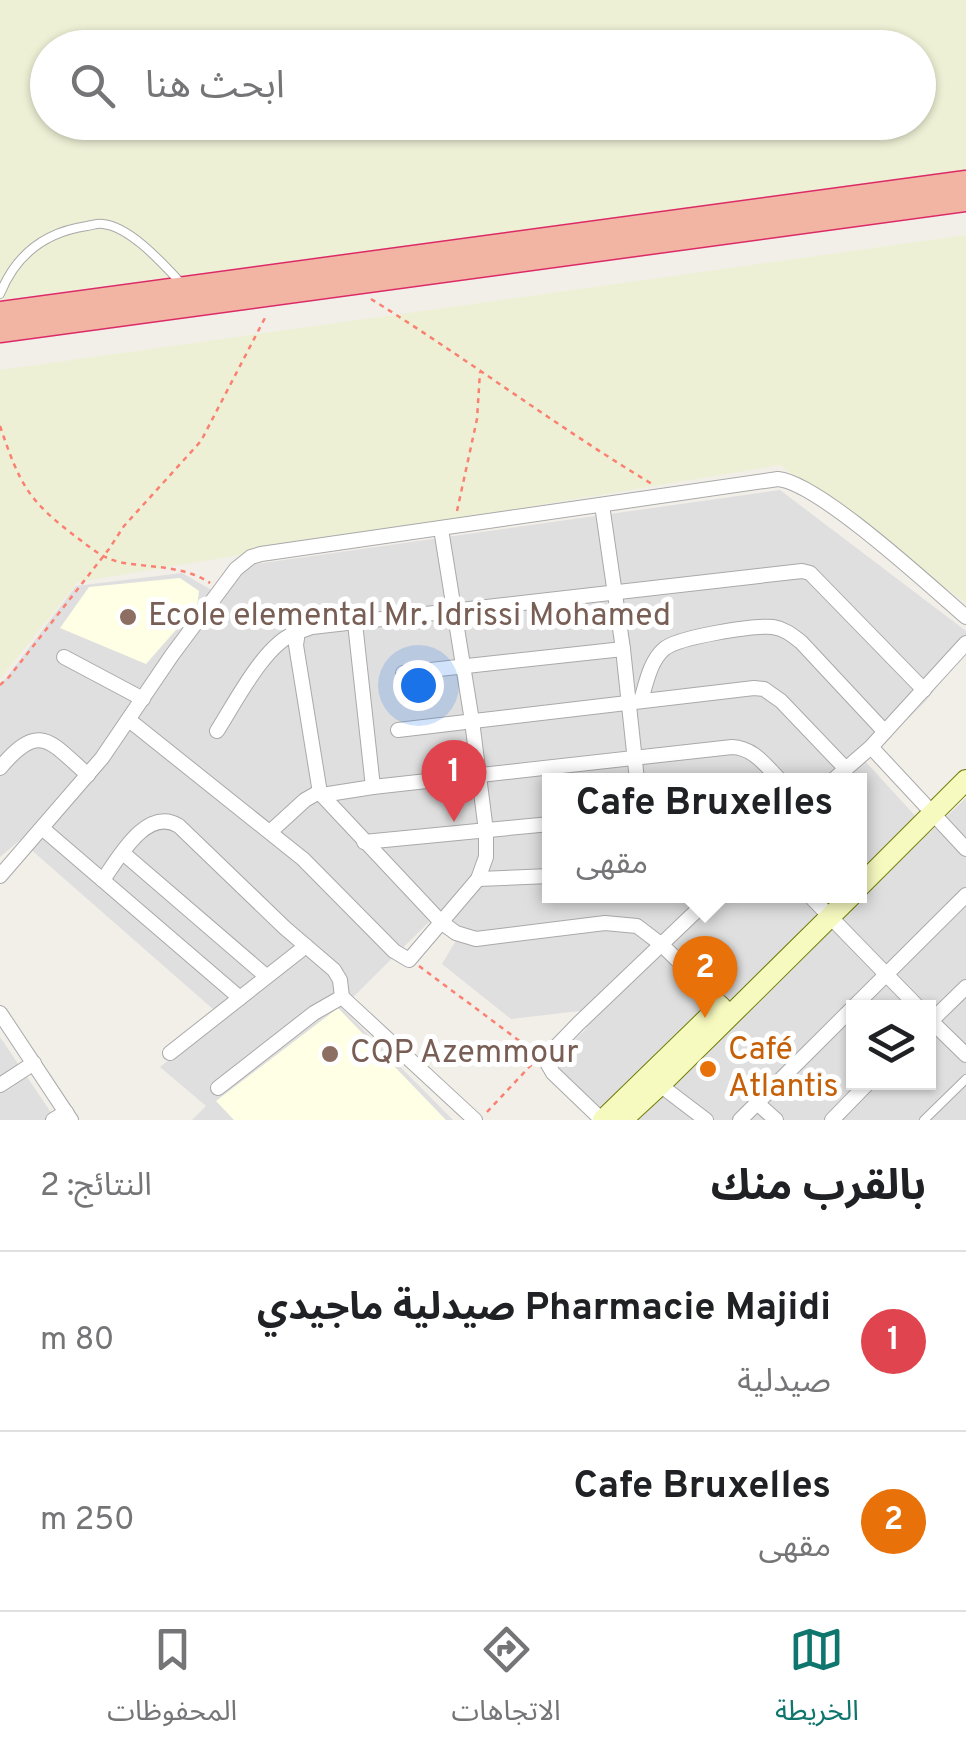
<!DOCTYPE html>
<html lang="ar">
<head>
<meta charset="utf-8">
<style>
	:root { --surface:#fff; --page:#f6f6f6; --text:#202124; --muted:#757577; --line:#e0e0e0; --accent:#0f766e }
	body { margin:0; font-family:Overpass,"Noto Sans Arabic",sans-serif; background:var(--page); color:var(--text); direction:rtl }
	.controls { position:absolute; right:30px; bottom:30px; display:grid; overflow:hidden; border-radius:0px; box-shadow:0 2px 8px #0004 }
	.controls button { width:90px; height:90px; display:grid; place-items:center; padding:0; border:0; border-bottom:2px solid var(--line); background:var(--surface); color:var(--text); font:50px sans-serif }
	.you { position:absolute; left:418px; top:685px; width:35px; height:35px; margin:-25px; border:8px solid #fff; border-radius:50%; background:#1a73e8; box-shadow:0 0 0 15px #1a73e833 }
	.badge { display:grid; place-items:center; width:65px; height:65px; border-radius:50%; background:var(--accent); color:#fff; font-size:32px; font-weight:700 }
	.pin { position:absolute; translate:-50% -82px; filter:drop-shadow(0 2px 5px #0008) }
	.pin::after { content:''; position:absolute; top:52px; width:35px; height:30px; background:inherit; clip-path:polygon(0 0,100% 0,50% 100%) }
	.popup { position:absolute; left:542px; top:773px; width:325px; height:130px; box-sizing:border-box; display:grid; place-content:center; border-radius:0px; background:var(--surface); filter:drop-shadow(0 2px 8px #0005); font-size:32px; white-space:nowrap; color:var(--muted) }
	.popup b { font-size:38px; color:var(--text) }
	.popup::after { content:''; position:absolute; left:50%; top:100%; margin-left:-20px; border:20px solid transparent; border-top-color:var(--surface) }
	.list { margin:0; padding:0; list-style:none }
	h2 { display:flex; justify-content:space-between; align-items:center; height:130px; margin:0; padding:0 40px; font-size:42px }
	h2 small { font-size:32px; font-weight:400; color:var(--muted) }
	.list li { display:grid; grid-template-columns:65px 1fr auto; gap:30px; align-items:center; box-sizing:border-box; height:180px; padding:0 40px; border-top:2px solid var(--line) }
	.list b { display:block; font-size:38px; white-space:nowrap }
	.list p { margin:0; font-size:32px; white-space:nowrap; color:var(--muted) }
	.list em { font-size:32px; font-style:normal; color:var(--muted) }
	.icon { flex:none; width:55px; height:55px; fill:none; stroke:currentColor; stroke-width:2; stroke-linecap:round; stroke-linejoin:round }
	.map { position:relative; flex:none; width:966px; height:1120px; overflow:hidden; direction:ltr }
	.search { position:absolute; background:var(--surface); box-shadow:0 2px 8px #0004; left:30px; right:30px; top:30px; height:110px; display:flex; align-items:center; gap:25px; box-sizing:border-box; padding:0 35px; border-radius:55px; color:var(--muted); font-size:38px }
	.sheet { height:490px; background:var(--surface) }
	nav { display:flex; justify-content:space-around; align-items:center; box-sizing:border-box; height:140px; border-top:2px solid var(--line); background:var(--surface); font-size:28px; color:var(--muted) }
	nav a { display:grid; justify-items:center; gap:5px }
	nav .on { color:var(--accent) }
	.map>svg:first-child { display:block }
	.residential { fill:#e0dfdf; fill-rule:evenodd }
	.education { fill:#ffffe5 }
	.farmland { fill:#eef0d5; fill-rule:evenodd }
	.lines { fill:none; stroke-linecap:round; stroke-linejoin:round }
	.service-casing { stroke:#a9a9a9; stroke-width:10 }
	.minor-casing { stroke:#a9a9a9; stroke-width:16 }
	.secondary-casing { stroke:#707d05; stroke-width:22 }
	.trunk-casing { stroke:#dc2a67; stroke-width:25 }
	.path { stroke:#fa8072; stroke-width:2.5; stroke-dasharray:5 5; stroke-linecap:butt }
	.service { stroke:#fff; stroke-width:8 }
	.minor { stroke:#fff; stroke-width:14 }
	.secondary { stroke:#f7fabf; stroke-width:20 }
	.trunk { stroke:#f2b4a3; stroke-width:22 }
	.education-dot { fill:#8d6e63; stroke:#fff; stroke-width:4 }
	.food-dot { fill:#e8710a; stroke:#fff; stroke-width:4 }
	.labels { text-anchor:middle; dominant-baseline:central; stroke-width:10; stroke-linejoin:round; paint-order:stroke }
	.education-label { font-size:32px; fill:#785e54; stroke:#fff; text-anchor:start }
	.food-label { font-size:32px; fill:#c56008; stroke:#fff; text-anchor:start }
</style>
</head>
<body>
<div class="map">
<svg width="966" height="1120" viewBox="0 0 966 1120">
	<rect width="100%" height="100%" fill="#f2efe9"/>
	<g class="residential">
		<path d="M780,490L966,631V648L926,701L865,761L930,832L966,798V1120H599L552,1062L587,1028L579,1011L511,1019L442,964L458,937L436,915L342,1008L453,1120H192L206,1106L160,1067L222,1017L20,840L0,857V686L76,586L182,573L222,596L248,565ZM550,780H860V896H550ZM854,1008H928V1082H854Z"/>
		<polygon points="0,1037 56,1120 0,1120"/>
	</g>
	<g class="education">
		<polygon points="180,578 199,591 197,606 146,664 60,628 89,587"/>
		<polygon points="338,1008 446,1120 234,1120 216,1101"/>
	</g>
	<g class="farmland">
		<path d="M0,0H966V171L0,300ZM48,48H918V122H48Z"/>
		<polygon points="966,235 966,603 780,465 78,582 0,679 0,370"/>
	</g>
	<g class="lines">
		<g class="service-casing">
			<g id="service">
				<path d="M0,294C16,254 46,232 87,226C93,225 98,223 103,224C131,227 164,265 182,284"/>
				<polyline points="924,1120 966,1079"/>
			</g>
		</g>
		<g class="minor-casing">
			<g id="minor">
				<polyline points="602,505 623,649 637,780"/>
				<polyline points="355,623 373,787"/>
				<polyline points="64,657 143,699"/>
				<polyline points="403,673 623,649"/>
				<path d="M641,700C646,684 650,661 664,649C678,637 754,625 773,627C785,629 792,635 801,642L885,732"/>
				<polyline points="129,720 303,859 394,951 409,960 478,879 486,857 486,831 472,721 441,529"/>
				<polyline points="398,730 754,688 764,689 781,701 846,769"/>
				<path d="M217,731C235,703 266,641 298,632"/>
				<polyline points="871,747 966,849"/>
				<path d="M0,768C40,720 50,742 88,775"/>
				<polyline points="833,780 871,747 966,643"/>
				<polyline points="320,793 296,645 298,632 312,627 802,571 810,573 924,690"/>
				<path d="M322,795L373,787L732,747C754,748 765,765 780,780"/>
				<polyline points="42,828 240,998"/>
				<polyline points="270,832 305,800 319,792 441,922 456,933 476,939 605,923 637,926 662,945 727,1009"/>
				<polyline points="364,842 550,824"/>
				<polyline points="123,853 266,976"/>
				<path d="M0,876L102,758L172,655L236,569L251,557L261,554L778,479C819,483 930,586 966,617"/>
				<polyline points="478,879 550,876"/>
				<path d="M103,880C119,857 147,806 179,826L285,928L334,970L340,980L342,997L475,1120"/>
				<polyline points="810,896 919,1008"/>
				<polyline points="0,1013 71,1120"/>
				<polyline points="928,1018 966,1055"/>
				<polyline points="928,1024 966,987"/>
				<polyline points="170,1053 306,946"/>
				<polyline points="0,1085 34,1063"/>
				<polyline points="660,1085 706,1120"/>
				<polyline points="218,1088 314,1013 342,997"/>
				<polyline points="756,1102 776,1120"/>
				<polyline points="53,1120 66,1112"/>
				<polyline points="602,1120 553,1073 546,1061 547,1056 578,1024 712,896"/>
				<polyline points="740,1120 966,895"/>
				<polyline points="832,1120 869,1082"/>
			</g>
		</g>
		<g class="secondary-casing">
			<g id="secondary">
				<polyline points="860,886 966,780"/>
				<polyline points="603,1120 720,1006"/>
				<polyline points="622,1120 660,1085 851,896"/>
			</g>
		</g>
		<g class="trunk-casing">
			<g id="trunk">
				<polyline points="0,313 966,182"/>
				<polyline points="0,331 966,200"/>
			</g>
		</g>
		<g class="path">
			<path d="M371,299C466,358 556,426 652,484"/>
			<path d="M0,426C20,485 28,501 79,539C92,549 103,558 119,562C150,568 183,565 210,583"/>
			<polyline points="457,511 477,419 480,372"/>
			<polyline points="0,685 9,677 109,549 124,526 201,441 267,314"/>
			<polyline points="419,966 533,1051"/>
			<polyline points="487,1112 533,1063"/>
		</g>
		<use href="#service" class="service"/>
		<use href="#minor" class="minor"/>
		<use href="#secondary" class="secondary"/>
		<use href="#trunk" class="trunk"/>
	</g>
	<g class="education-dot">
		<circle cx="128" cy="617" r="10"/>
		<circle cx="330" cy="1054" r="10"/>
	</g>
	<circle class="food-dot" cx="708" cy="1069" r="10"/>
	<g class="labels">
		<g class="education-label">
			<text x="148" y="617">Ecole elemental Mr. Idrissi Mohamed</text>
			<text x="350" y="1054">CQP Azemmour</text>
		</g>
		<g class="food-label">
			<text x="728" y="1051">Café<tspan x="728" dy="37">Atlantis</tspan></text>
		</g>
	</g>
</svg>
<div class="controls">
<button><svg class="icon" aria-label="layers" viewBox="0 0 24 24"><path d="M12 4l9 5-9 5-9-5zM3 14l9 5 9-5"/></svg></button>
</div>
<div class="you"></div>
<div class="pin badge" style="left:454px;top:822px;background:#e0444e">1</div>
<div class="pin badge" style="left:705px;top:1018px;background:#e8710a">2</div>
<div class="popup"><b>Cafe Bruxelles</b>مقهى</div>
<div class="search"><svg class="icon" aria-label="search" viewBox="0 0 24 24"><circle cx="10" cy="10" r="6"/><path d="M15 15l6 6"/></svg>ابحث هنا</div>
</div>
<section class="sheet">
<h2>بالقرب منك<small>النتائج: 2</small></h2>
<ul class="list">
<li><span class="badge" style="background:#e0444e">1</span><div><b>Pharmacie Majidi صيدلية ماجيدي</b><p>صيدلية</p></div><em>80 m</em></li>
<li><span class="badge" style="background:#e8710a">2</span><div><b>Cafe Bruxelles</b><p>مقهى</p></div><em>250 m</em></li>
</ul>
</section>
<nav>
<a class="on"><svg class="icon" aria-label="map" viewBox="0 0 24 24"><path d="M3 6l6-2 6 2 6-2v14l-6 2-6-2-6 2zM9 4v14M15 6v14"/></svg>الخريطة</a>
<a><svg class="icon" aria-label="directions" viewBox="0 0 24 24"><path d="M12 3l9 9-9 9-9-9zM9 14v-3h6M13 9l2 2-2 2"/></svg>الاتجاهات</a>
<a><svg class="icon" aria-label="saved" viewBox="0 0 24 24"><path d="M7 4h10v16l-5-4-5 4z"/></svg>المحفوظات</a>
</nav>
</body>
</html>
